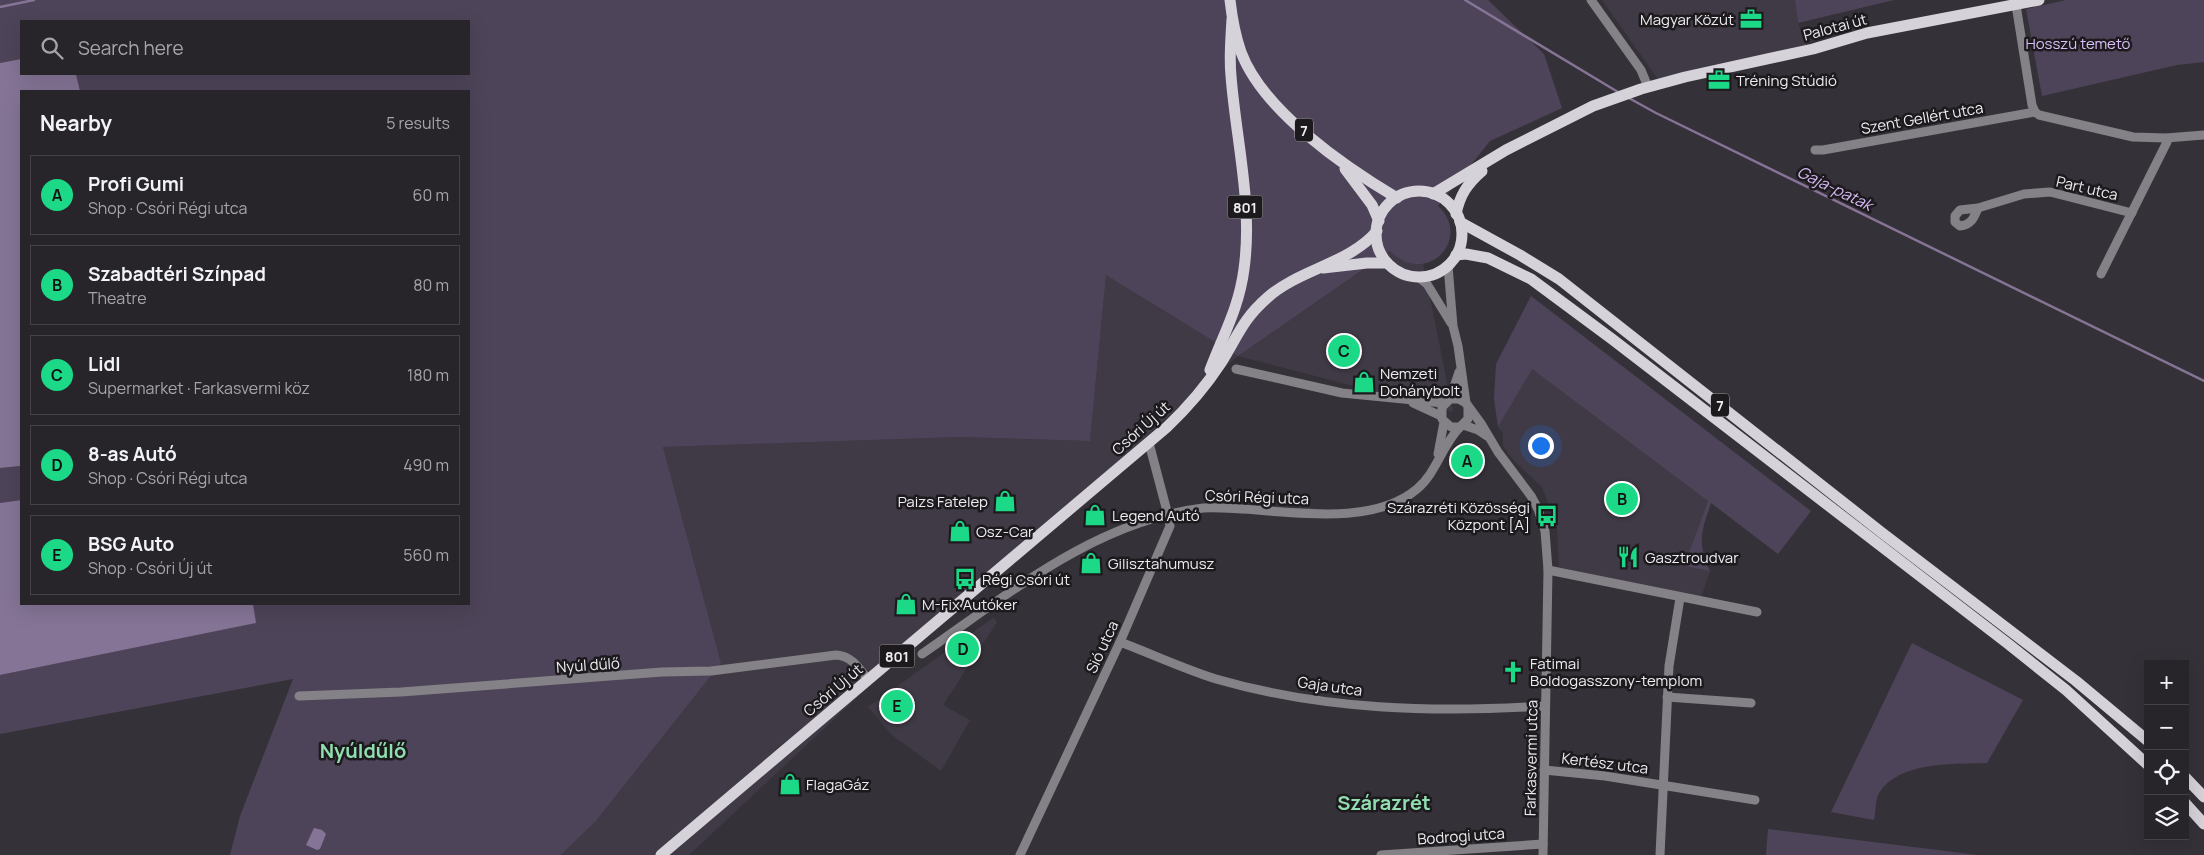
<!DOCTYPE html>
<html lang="en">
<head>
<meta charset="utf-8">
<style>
	:root { --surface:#28252a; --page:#302d32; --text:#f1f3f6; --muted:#a5a5a8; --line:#444247; --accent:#1cd988 }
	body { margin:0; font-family:Manrope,sans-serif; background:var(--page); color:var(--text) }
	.controls { position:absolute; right:15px; bottom:15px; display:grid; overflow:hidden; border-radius:0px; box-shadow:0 5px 20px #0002 }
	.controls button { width:45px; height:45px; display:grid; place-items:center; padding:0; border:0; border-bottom:1px solid var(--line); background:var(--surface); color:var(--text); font:25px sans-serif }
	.you { position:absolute; left:1540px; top:445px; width:18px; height:18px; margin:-12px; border:4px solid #fff; border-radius:50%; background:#1a73e8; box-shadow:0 0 0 8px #1a73e833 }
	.badge { display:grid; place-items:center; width:32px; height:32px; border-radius:50%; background:var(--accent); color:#111; font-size:16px; font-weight:700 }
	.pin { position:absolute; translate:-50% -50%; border:2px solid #fff; box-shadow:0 1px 5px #0006 }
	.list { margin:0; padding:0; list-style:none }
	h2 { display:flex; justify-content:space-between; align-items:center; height:65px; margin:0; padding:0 20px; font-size:21px }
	h2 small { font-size:16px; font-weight:400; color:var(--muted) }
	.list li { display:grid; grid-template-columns:32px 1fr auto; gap:15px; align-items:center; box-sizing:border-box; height:80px; margin:0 10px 10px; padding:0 10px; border:1px solid var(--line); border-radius:0px }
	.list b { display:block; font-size:19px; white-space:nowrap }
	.list p { margin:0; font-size:16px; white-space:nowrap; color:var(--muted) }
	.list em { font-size:16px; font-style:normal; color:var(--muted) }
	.icon { flex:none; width:28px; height:28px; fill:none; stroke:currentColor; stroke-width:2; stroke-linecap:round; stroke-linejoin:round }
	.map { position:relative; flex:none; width:2204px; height:855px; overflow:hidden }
	.search { position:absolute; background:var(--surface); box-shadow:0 5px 20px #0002; left:20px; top:20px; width:450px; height:55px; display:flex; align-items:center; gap:12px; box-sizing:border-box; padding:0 18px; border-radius:0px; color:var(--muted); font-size:19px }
	.panel { position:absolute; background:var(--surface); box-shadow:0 5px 20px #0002; left:20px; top:90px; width:450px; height:515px; border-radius:0px }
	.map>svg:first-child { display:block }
	.built { fill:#403a46 }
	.green { fill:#4e4459 }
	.water { fill:#857496 }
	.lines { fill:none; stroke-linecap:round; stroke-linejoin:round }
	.stream { stroke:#857496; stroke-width:2.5 }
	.minor { stroke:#848286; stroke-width:9 }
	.major { stroke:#d5d2d9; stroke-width:11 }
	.labels { text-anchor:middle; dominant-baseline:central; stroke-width:5; stroke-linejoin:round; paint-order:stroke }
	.shield { fill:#1c1a1d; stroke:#afadb1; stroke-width:1 }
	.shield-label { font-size:14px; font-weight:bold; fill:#eeecf1 }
	.poi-label { font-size:15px; fill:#eeecf1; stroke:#1c1a1d; text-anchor:start }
	.street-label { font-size:15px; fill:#eeecf1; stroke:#1c1a1d }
	.park-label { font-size:15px; fill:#dbbff8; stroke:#1c1a1d }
	.water-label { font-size:16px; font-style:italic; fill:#d5b8f2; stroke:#1c1a1d }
	.district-label { font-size:20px; font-weight:bold; fill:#91deb0; stroke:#1c1a1d }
</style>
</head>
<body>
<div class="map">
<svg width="2204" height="855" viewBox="0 0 2204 855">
	<rect width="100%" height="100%" fill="#353138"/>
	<g class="built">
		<polygon points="1602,0 1795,0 1798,23 1810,53 1687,81 1657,78"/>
		<polygon points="1417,233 1453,412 1238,356 1182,404 862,693 689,855 561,855 596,821 721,663 663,447 960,437 1090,441 1106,274 1238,356"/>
		<polygon points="1531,368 1708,501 1684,566 1710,571 1701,598 1559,567 1557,526 1542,487 1513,460 1503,446 1503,434 1498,427"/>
		<polygon points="993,618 997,622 943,705 970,720 941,771 892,735 868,707"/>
	</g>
	<g class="green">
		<path d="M0,0H1488L1544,54L1562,108L1490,141L1438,206C1473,238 1427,288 1390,251L1238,356L1106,275L1090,441L960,437L663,447L721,663L596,821L561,855H230L240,816L293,679L0,734V675L255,623L253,604H469V91H80L76,74H469V21H21V59L0,63Z"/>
		<polygon points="1795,0 1894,0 1798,23"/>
		<polygon points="2066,0 2204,0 2204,62 2177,65 2042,96 2026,9"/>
		<path d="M1531,296L1811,511L1778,554L1711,503C1701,533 1697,542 1710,571L1684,566L1708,501L1532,369L1498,427L1494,399L1496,364Z"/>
		<polygon points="21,466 21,500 0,503 0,468"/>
		<path d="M1912,643L2023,700L1987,763C1954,764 1899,761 1879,793C1875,799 1876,812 1874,820L1831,812Z"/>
		<polygon points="1768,829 1978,855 1766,855"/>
	</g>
	<g class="water">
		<polygon points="21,59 21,74 76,74 80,91 21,91 21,466 0,468 0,63"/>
		<polygon points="21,500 21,604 253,604 256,623 0,675 0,503"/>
		<polygon points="314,828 322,830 326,834 320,849 317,850 306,845"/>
	</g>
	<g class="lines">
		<g class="stream">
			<polyline points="1465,0 1618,92"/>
			<polyline points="0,7 34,0"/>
			<polyline points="1627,97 1656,113 2204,381"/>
		</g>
		<g class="minor">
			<polyline points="1591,0 1641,70 1648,87"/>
			<polyline points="2016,5 2032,105 2035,112 2039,115 2133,137 2166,138 2204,135"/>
			<polyline points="1815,150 1823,150 2035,112"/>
			<path d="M1978,208C1974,218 1971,225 1960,226L1955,222V216L1960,210L1978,208L2024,194L2050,192L2132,213"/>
			<polyline points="1448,266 1453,326 1458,346 1466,403 1482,425 1498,452 1531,496 1538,509 1545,531 1548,570 1543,855"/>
			<polyline points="2101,274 2167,142 2166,138"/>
			<polyline points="1418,277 1427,284 1451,323"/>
			<polyline points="1236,369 1342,393 1444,403"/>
			<polyline points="1450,399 1459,372"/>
			<polyline points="1413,403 1441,416"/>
			<polyline points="1466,403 1459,399 1450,399 1442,407 1442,419 1451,427 1460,427 1468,419 1468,407"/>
			<polyline points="1463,425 1478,430 1487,436"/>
			<polyline points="1438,454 1444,422"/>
			<polyline points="1548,570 1757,612"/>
			<path d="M1120,642C1152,654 1184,669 1216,679C1323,710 1435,713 1545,706"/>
			<path d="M922,654C1009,594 1095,521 1203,508C1266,505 1365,533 1417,489C1437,472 1442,445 1460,427"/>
			<path d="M299,696L401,692L662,672L711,671L836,655C852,656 859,668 868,680"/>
			<polyline points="1667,697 1751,703"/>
			<polyline points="1544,770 1605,776 1755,800"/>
			<polyline points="1020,855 1120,642 1170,526 1168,515 1149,443"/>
			<polyline points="1381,855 1543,844"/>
			<polyline points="1660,855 1669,666 1680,598"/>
		</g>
		<g class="major">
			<path d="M1230,0C1232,18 1235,35 1241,52C1263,111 1345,167 1397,198"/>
			<polyline points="1345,169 1372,205 1379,221"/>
			<circle cx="1419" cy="234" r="43"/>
			<polyline points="1433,194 1506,150 1593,106 1641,89 1685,77 1813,49 1867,33 2039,0"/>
			<path d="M1456,214C1460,195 1467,184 1482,171"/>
			<polyline points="1460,222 1520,255 1559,279 1881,532 2076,681 2148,741"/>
			<polyline points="1456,255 1466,254 1488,258 1531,279 1612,339 2007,643 2066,690 2148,765"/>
			<polyline points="1323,268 1367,263 1387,263"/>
			<path d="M1210,370C1223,335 1239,308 1244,269C1253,205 1236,140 1231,76C1229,57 1231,38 1232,19"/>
			<polyline points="2185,777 2204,797"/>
			<polyline points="2185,803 2204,824"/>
			<path d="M661,855L1167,427C1188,407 1206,386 1221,363C1238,336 1242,320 1267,298C1299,269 1349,264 1377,231"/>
		</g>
	</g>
	<defs>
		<g id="office-bare" transform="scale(1.725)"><path d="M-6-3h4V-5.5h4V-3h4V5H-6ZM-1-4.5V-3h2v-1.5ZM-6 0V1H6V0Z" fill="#1cd988" stroke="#1c1a1d" stroke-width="2.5" paint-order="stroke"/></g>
		<g id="shop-bare" transform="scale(1.725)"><path d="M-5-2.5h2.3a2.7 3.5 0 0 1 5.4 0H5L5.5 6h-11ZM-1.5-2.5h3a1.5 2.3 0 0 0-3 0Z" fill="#1cd988" stroke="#1c1a1d" stroke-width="2.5" paint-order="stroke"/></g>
		<g id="bus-bare" transform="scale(1.725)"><path d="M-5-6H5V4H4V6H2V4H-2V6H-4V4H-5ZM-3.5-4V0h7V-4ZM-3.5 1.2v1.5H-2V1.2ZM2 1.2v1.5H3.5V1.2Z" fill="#1cd988" stroke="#1c1a1d" stroke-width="2.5" paint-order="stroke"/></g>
		<g id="restaurant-bare" transform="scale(1.725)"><path d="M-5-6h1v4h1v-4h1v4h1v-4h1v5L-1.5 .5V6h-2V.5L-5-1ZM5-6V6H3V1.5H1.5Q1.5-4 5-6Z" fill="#1cd988" stroke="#1c1a1d" stroke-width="2.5" paint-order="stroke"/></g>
		<g id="church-bare" transform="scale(1.725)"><path d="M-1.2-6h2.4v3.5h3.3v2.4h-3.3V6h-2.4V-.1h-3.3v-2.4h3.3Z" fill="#1cd988" stroke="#1c1a1d" stroke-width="2.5" paint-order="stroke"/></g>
	</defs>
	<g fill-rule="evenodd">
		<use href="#office-bare" x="1751" y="19"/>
		<use href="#office-bare" x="1719" y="80"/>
		<use href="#shop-bare" x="1364" y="382"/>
		<use href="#shop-bare" x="1005" y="501"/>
		<use href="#shop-bare" x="1095" y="515"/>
		<use href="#bus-bare" x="1547" y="516"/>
		<use href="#shop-bare" x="960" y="531"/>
		<use href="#restaurant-bare" x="1628" y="557"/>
		<use href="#shop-bare" x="1091" y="563"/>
		<use href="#bus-bare" x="965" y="579"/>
		<use href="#shop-bare" x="906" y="604"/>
		<use href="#church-bare" x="1513" y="672"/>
		<use href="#shop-bare" x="790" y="784"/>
	</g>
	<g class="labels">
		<g class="shield">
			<rect x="1295" y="118.5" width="18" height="23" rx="4"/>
			<rect x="1227.5" y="195.5" width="35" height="23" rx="4"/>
			<rect x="1711" y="393.5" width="18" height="23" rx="4"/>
			<rect x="879.5" y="644.5" width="35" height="23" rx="4"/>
		</g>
		<g class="shield-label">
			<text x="1304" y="130">7</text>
			<text x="1245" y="207">801</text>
			<text x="1720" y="405">7</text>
			<text x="897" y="656">801</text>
		</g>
		<g class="poi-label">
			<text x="1734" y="19" text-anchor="end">Magyar Közút</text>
			<text x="1736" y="80">Tréning Stúdió</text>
			<text x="1380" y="373">Nemzeti<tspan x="1380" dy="17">Dohánybolt</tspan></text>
			<text x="988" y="501" text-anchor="end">Paizs Fatelep</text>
			<text x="1530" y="507" text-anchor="end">Szárazréti Közösségi<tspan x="1530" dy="17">Központ [A]</tspan></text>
			<text x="1112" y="515">Legend Autó</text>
			<text x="976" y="531">Osz-Car</text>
			<text x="1645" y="557">Gasztroudvar</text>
			<text x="1108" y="563">Gilisztahumusz</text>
			<text x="982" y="579">Régi Csóri út</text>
			<text x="922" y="604">M-Fix Autóker</text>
			<text x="1530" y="663">Fatimai<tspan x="1530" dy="17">Boldogasszony-templom</tspan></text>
			<text x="806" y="784">FlagaGáz</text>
		</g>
		<g class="street-label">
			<text transform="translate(1835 27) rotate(-15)">Palotai út</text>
			<text transform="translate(1922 118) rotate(-10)">Szent Gellért utca</text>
			<text transform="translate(2087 188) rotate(13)">Part utca</text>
			<text transform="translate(1141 428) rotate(-42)">Csóri Új út</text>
			<text transform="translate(1257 497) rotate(2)">Csóri Régi utca</text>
			<text transform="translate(1102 647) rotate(-65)">Sió utca</text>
			<text transform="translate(588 665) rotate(-4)">Nyúl dűlő</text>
			<text transform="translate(1330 686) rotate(8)">Gaja utca</text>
			<text transform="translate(833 690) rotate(-40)">Csóri Új út</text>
			<text transform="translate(1531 758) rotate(-89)">Farkasvermi utca</text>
			<text transform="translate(1605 763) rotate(7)">Kertész utca</text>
			<text transform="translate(1461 836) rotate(-4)">Bodrogi utca</text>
		</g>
		<g class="park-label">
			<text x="2078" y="43">Hosszú temető</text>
		</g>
		<g class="water-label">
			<text transform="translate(1835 188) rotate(26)">Gaja-patak</text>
		</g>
		<g class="district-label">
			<text x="363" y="750">Nyúldűlő</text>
			<text x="1384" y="802">Szárazrét</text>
		</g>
	</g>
</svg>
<div class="controls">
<button>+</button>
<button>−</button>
<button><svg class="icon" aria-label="locate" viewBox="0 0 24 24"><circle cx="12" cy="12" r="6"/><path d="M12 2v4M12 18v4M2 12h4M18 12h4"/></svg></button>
<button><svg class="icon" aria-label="layers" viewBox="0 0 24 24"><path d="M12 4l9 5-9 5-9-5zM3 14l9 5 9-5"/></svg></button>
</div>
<div class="you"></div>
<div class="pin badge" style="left:1467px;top:461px">A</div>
<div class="pin badge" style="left:1622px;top:499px">B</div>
<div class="pin badge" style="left:1344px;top:351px">C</div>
<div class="pin badge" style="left:963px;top:649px">D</div>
<div class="pin badge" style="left:897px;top:706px">E</div>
<div class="search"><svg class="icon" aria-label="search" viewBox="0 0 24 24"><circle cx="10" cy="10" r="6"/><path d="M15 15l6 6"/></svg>Search here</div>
<section class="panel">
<h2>Nearby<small>5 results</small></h2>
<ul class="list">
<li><span class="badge">A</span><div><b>Profi Gumi</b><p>Shop · Csóri Régi utca</p></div><em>60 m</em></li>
<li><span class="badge">B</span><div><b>Szabadtéri Színpad</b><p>Theatre</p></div><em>80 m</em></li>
<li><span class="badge">C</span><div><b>Lidl</b><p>Supermarket · Farkasvermi köz</p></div><em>180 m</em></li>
<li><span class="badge">D</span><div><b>8-as Autó</b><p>Shop · Csóri Régi utca</p></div><em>490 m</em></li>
<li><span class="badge">E</span><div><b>BSG Auto</b><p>Shop · Csóri Új út</p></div><em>560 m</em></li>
</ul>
</section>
</div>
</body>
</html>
